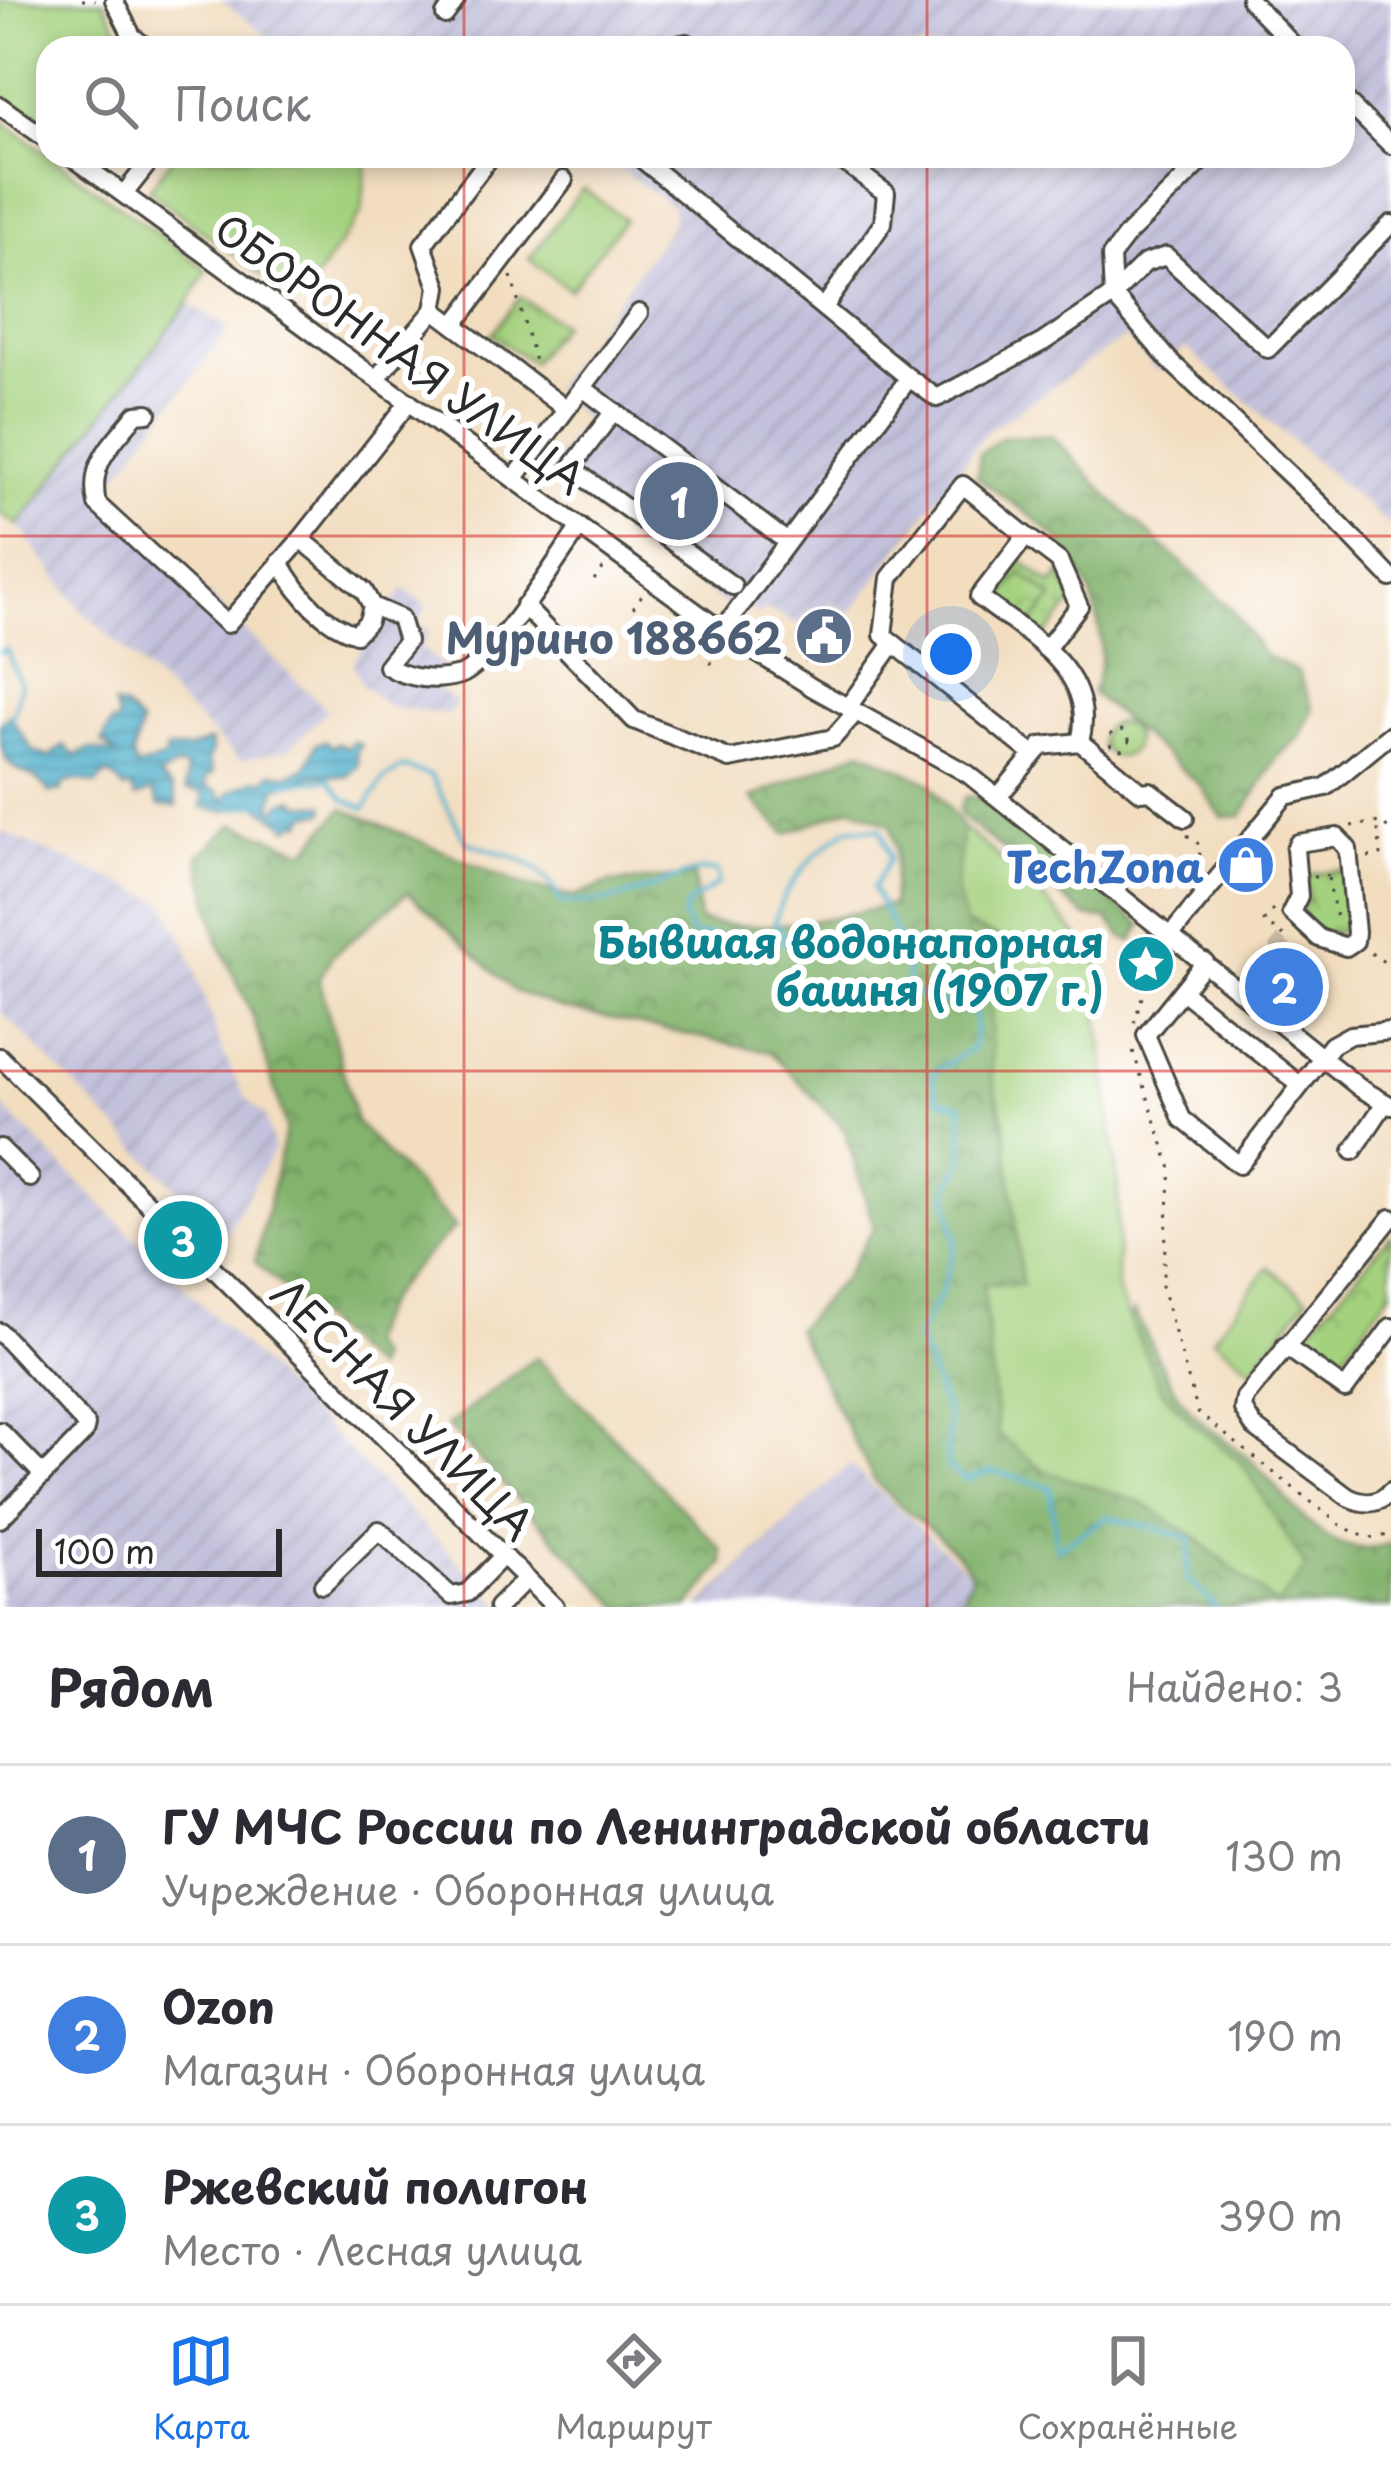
<!DOCTYPE html>
<html lang="ru">
<head>
<meta charset="utf-8">
<style>
	:root { --surface:#fff; --page:#f7f7f7; --text:#2b2b33; --muted:#7c7c81; --line:#e1e1e2; --accent:#1a73e8 }
	body { margin:0; font-family:"Playpen Sans",sans-serif; background:var(--page); color:var(--text) }
	.scale { position:absolute; left:36px; bottom:30px; width:246px; box-sizing:border-box; padding-left:12px; border:6px solid #2b2b2b; border-top:0; font-size:33px; line-height:42px; white-space:nowrap; color:#2b2b2b; -webkit-text-stroke:9px #fff; paint-order:stroke }
	.you { position:absolute; left:951px; top:654px; width:42px; height:42px; margin:-30px; border:9px solid #fff; border-radius:50%; background:#1a73e8; box-shadow:0 0 0 18px #1a73e833 }
	.badge { display:grid; place-items:center; width:78px; height:78px; border-radius:50%; background:var(--accent); color:#fff; font-size:39px; font-weight:700 }
	.pin { position:absolute; translate:-50% -50%; border:6px solid #fff; box-shadow:0 3px 12px #0006 }
	.list { margin:0; padding:0; list-style:none }
	h2 { display:flex; justify-content:space-between; align-items:center; height:156px; margin:0; padding:0 48px; font-size:51px }
	h2 small { font-size:39px; font-weight:400; color:var(--muted) }
	.list li { display:grid; grid-template-columns:78px 1fr auto; gap:36px; align-items:center; box-sizing:border-box; height:180px; padding:0 48px; border-top:3px solid var(--line) }
	.list b { display:block; font-size:45px; white-space:nowrap }
	.list p { margin:0; font-size:39px; white-space:nowrap; color:var(--muted) }
	.list em { font-size:39px; font-style:normal; color:var(--muted) }
	.icon { flex:none; width:66px; height:66px; fill:none; stroke:currentColor; stroke-width:2; stroke-linecap:round; stroke-linejoin:round }
	.map { position:relative; flex:none; width:1391px; height:1607px; overflow:hidden }
	.search { position:absolute; background:var(--surface); box-shadow:0 6px 18px #0003; left:36px; right:36px; top:36px; height:132px; display:flex; align-items:center; gap:30px; box-sizing:border-box; padding:0 42px; border-radius:36px; color:var(--muted); font-size:45px }
	.sheet { height:696px; background:var(--surface) }
	nav { display:flex; justify-content:space-around; align-items:center; box-sizing:border-box; height:168px; border-top:3px solid var(--line); background:var(--surface); font-size:33px; color:var(--muted) }
	nav a { display:grid; justify-items:center; gap:6px }
	nav .on { color:var(--accent) }
	.map>svg:first-child { display:block }
	.industrial { fill:url(#industrial-furrows) }
	.grass { fill:url(#grass-dots); stroke:#687e54; stroke-width:3 }
	.forest { fill:url(#forest-crowns); stroke:#576f4c; stroke-width:3 }
	.park { fill:url(#park-crowns); stroke:#687e54; stroke-width:3 }
	.garden { fill:#a4d17e; stroke:#687e54; stroke-width:3 }
	.water { fill:url(#water-rules); stroke:#3b6c7a; stroke-width:3 }
	.lines { fill:none; stroke-linecap:round; stroke-linejoin:round }
	.stream { stroke:#4baeca; stroke-width:4.5 }
	.minor-tunnel { stroke:#cab9a1; stroke-width:16; stroke-dasharray:16 8; stroke-linecap:butt }
	.minor-casing { stroke:#494641; stroke-width:22 }
	.path { stroke:#494641; stroke-width:3; stroke-dasharray:3 9; stroke-linecap:butt }
	.minor { stroke:#fff; stroke-width:16 }
	.grid { fill:none; stroke:#d62828; stroke-width:3; stroke-opacity:0.55 }
	.labels { text-anchor:middle; dominant-baseline:central; stroke-width:12; stroke-linejoin:round; paint-order:stroke }
	.street-label { font-size:42px; fill:#2b2b2b; stroke:#fff }
	.service-label { font-size:42px; font-weight:bold; fill:#4e5e75; stroke:#fff; text-anchor:end }
	.shop-label { font-size:42px; font-weight:bold; fill:#366cbe; stroke:#fff; text-anchor:end }
	.culture-label { font-size:42px; font-weight:bold; fill:#0d838f; stroke:#fff; text-anchor:end }
</style>
</head>
<body>
<div class="map">
<svg width="1391" height="1607" viewBox="0 0 1391 1607">
	<defs>
		<pattern id="industrial-furrows" width="10" height="10" patternUnits="userSpaceOnUse" patternTransform="scale(3)"><rect width="10" height="10" fill="#c3c1db"/><path d="M-1 1l2-2M0 10L10 0M9 11l2-2" fill="none" stroke="#a8a6bc"/></pattern>
		<pattern id="grass-dots" width="8" height="8" patternUnits="userSpaceOnUse" patternTransform="scale(3)"><rect width="8" height="8" fill="#a4d17e"/><path d="M2 2h.1M6 6h.1" fill="none" stroke="#8db46d" stroke-width="1.8" stroke-linecap="round"/></pattern>
		<pattern id="forest-crowns" width="20" height="18" patternUnits="userSpaceOnUse" patternTransform="scale(3)"><rect width="20" height="18" fill="#83b36d"/><path d="M2 6a3 3 0 1 1 6 0M12 15a3 3 0 1 1 6 0" fill="none" stroke="#6b925a"/></pattern>
		<pattern id="park-crowns" width="20" height="18" patternUnits="userSpaceOnUse" patternTransform="scale(3)"><rect width="20" height="18" fill="#a4d17e"/><path d="M2 6a3 3 0 1 1 6 0M12 15a3 3 0 1 1 6 0" fill="none" stroke="#8db46d"/></pattern>
		<pattern id="water-rules" width="6" height="5" patternUnits="userSpaceOnUse" patternTransform="scale(3)"><rect width="6" height="5" fill="#4baeca"/><path d="M0 2.5h6" fill="none" stroke="#3f8ea4"/></pattern>
	</defs>
	<rect width="100%" height="100%" fill="#fff"/>
	<filter id="ink" filterUnits="userSpaceOnUse"><feTurbulence type="fractalNoise" baseFrequency=".00833" numOctaves="2"/><feDisplacementMap in="SourceGraphic" scale="24" xChannelSelector="R" yChannelSelector="G"/><feConvolveMatrix kernelMatrix="1 2 1 2 8 2 1 2 1" color-interpolation-filters="sRGB"/></filter>
	<filter id="wash" filterUnits="userSpaceOnUse"><feTurbulence type="fractalNoise" baseFrequency=".004" numOctaves="4" result="noise"/><feDisplacementMap in="SourceGraphic" scale="48" xChannelSelector="R" yChannelSelector="G"/><feGaussianBlur stdDeviation="2.7" result="paint"/><feColorMatrix in="noise" values="0 0 0 0 0 0 0 0 0 0 0 0 0 0 0 0 0 1.4 0 .05"/><feComposite in="paint" operator="in"/></filter>
	<g filter="url(#wash)">
		<rect width="100%" height="100%" fill="#f2ddbf"/>
		<g class="industrial">
			<polygon points="221,0 1391,0 1391,527 1185,347 1157,371 1125,337 987,431 849,615 832,602 820,617 811,611 800,625 765,608 759,615 734,597 727,606 547,474 585,419 552,389 672,225 673,207 601,156 1343,156 1343,48 439,48 432,43 428,48 282,48"/>
			<polygon points="188,304 229,328 103,494 327,710 289,749 240,760 79,607 18,525"/>
			<polygon points="404,588 427,607 418,623 430,632 420,647 445,667 431,685 457,703 449,714 389,707 361,684 353,662"/>
			<polygon points="0,831 164,902 188,950 223,1053 246,1098 265,1116 274,1149 224,1236 0,1010"/>
			<polygon points="0,1104 382,1484 503,1607 0,1607"/>
			<polygon points="849,1465 972,1575 959,1607 698,1607"/>
		</g>
		<polygon class="grass" points="1021,560 1052,585 1062,572 1073,603 1044,637 993,599"/>
		<g class="forest">
			<path d="M1052,436L1114,502L1230,607L1264,655L1298,672L1313,709L1299,738L1278,756L1242,816L1222,817L1200,785L1092,693C1114,643 1092,573 1053,535C1031,513 1002,497 977,477L980,453L1003,437Z"/>
			<path d="M862,750L930,783L963,828L956,888L1011,942L991,993L992,1076L1029,1232L1105,1388L1134,1311C1150,1340 1163,1374 1183,1401C1204,1430 1227,1438 1252,1461C1292,1500 1325,1567 1391,1543V1607H959L972,1574C947,1534 903,1515 873,1478L796,1329L844,1278L874,1227L845,1130L771,1052L560,1008L514,991L408,892L332,956L319,977L356,1122L455,1227C420,1262 379,1295 367,1344L377,1358L374,1370L255,1262L286,1128L253,1016L218,941L199,856L234,824L306,851L343,808L519,884L574,897L609,883L694,876L699,921C765,934 828,919 892,905L896,850L891,825L851,807L786,834L751,798Z"/>
			<polygon points="974,796 1004,814 1142,925 1133,941 1124,939 1107,919 1087,917 962,817 959,809 965,797"/>
			<polygon points="536,1357 722,1550 723,1564 689,1607 620,1607 447,1426"/>
		</g>
		<g class="park">
			<polygon points="520,297 562,324 532,362 491,335"/>
			<polygon points="1021,573 1053,598 1032,624 1000,599"/>
			<polygon points="1341,870 1349,931 1323,934 1304,920 1302,903 1309,901 1306,875"/>
			<polygon points="1391,1235 1391,1291 1339,1362 1304,1336"/>
		</g>
		<g class="garden">
			<polygon points="0,0 103,0 128,48 48,48 48,128 0,95"/>
			<polygon points="0,120 207,270 188,304 18,525 0,514"/>
			<polygon points="174,156 367,156 362,212 315,280 277,287 148,190"/>
			<polygon points="583,188 624,219 570,290 529,259"/>
			<circle cx="1118" cy="740" r="17"/>
			<path d="M963,828C1019,873 1069,916 1108,978L1099,1016L1118,1189L1117,1290L1160,1388L1192,1423L1242,1463L1306,1568L1277,1606L1195,1537L1140,1502L1045,1471L998,1435L983,1285H1022L1005,1124L992,1076L991,992L1011,942L965,925L956,888Z"/>
			<polygon points="1268,1267 1308,1298 1252,1369 1213,1338"/>
		</g>
		<path class="water" d="M114,705L125,708L141,725L132,756L136,768L165,758L166,750L189,749L210,741L212,751L208,760L213,773L205,779L207,788L217,791L225,801L228,793L255,779L263,781L271,773L288,775L306,767L316,744L324,741L334,747L337,743L348,748L354,741L361,745L357,751L358,766L347,777L316,775L276,787L272,808L278,810L280,804L294,799L301,804L325,805L324,813L306,815L303,823L295,822L290,828L258,805L223,811L202,807L204,793L186,790V768C174,764 169,770 159,777L173,789L177,806H159L153,791L135,798L131,787L124,790L117,780L106,774L97,784L74,780L62,785V791L50,793C27,760 0,784 0,724L9,715L34,751L49,757L64,745L74,755L91,749L116,754L102,742L111,724L119,721Z"/>
		<g class="lines">
			<g class="stream">
				<polyline points="0,652 6,649 21,685 12,720"/>
				<path d="M284,784L329,779L344,799L365,808L384,779L403,767L431,776L466,842C508,857 542,857 560,902C594,906 622,899 654,887C676,879 694,867 718,871L719,883L688,904L683,916L692,935C725,934 756,944 789,943L775,921C785,881 816,852 848,828L881,829L890,858L873,888L908,958L906,990L976,1014L974,1047L932,1074L939,1099L962,1105L963,1162L947,1190L956,1242L941,1293L917,1337L949,1419L947,1467L966,1480L992,1471L1050,1487L1057,1549L1107,1517L1191,1538L1187,1578L1216,1607"/>
				<polyline points="229,808 264,803"/>
			</g>
		</g>
	</g>
	<g filter="url(#ink)">
		<g class="lines">
			<polyline class="minor-tunnel" points="1260,970 1284,940"/>
			<g class="minor-casing">
				<g id="minor">
					<polyline points="114,0 132,36 147,48"/>
					<polyline points="1250,0 1296,48"/>
					<polyline points="445,15 456,0"/>
					<polyline points="662,48 687,43 694,48"/>
					<polyline points="1343,98 1391,145"/>
					<polyline points="0,106 48,140"/>
					<polyline points="71,156 722,631 813,688 968,774 1360,1088 1391,1106"/>
					<polyline points="638,156 909,378"/>
					<polyline points="1207,156 1128,234 1111,256 1113,295 1169,360 1321,505 1391,578"/>
					<polyline points="124,194 154,156"/>
					<polyline points="825,306 883,223 886,193 836,156"/>
					<polyline points="434,310 438,287 423,245 491,156"/>
					<polyline points="454,325 566,409"/>
					<polyline points="377,378 434,310 454,325 564,180"/>
					<polyline points="583,388 786,541"/>
					<polyline points="614,411 571,468 733,586"/>
					<path d="M148,413L136,414C112,445 88,462 97,504L227,624L301,539L409,402"/>
					<polyline points="514,479 639,313"/>
					<polyline points="1026,536 1059,561 1079,606 1046,649"/>
					<path d="M280,562C297,593 321,623 356,634L368,621L372,606L364,591L301,539"/>
					<path d="M372,606L400,618L407,641L387,666C408,679 436,682 460,675C491,665 558,558 580,527"/>
					<polyline points="524,606 634,720 730,759 833,738 856,712"/>
					<polyline points="722,631 909,378 937,398 1043,342 1113,295 1145,263 1166,256 1268,349 1391,224"/>
					<polyline points="848,707 893,644"/>
					<polyline points="1080,742 1141,792 1150,791 1185,818"/>
					<path d="M1031,753L883,635L890,578L963,485L1026,536L979,597C1026,634 1099,671 1080,742"/>
					<polyline points="998,797 1041,746 1080,742"/>
					<polygon points="1337,837 1348,849 1356,932 1355,941 1346,947 1319,938 1291,912 1299,896 1295,849 1298,843"/>
					<polyline points="1171,935 1285,796 1326,787 1391,734"/>
					<polyline points="1205,962 1146,1035 1182,1119 1239,1165 1332,1045 1350,1035 1391,1031"/>
					<polyline points="1182,991 1300,1085"/>
					<polyline points="1242,992 1260,970"/>
					<polyline points="0,1057 555,1607"/>
					<polyline points="0,1148 30,1178"/>
					<polyline points="1353,1151 1385,1103"/>
					<path d="M1391,1218L1245,1398L1243,1409L1254,1427L1348,1497C1364,1505 1379,1505 1391,1491"/>
					<polyline points="0,1332 86,1425 84,1433 43,1475"/>
					<polyline points="1285,1346 1345,1389 1391,1327"/>
					<polyline points="0,1431 43,1475 0,1519"/>
					<polyline points="323,1585 379,1530 451,1596 467,1593 503,1556"/>
					<polyline points="498,1607 526,1579"/>
				</g>
			</g>
			<g class="path">
				<polyline points="82,0 95,0"/>
				<polyline points="511,276 536,365"/>
				<polyline points="594,580 604,567"/>
				<polyline points="633,608 642,595"/>
				<polyline points="671,636 681,623"/>
				<polyline points="805,662 820,641"/>
				<polyline points="710,664 722,653"/>
				<circle cx="1119" cy="740" r="10"/>
				<polyline points="1351,826 1380,822 1391,831"/>
				<polyline points="1187,835 1200,845 1199,874"/>
				<polyline points="1368,857 1381,855 1377,822"/>
				<polyline points="1313,877 1333,875"/>
				<polyline points="1328,878 1337,921"/>
				<polyline points="1273,910 1264,921 1286,938"/>
				<polyline points="1371,953 1384,962"/>
				<path d="M1134,1023L1143,994C1125,964 1122,967 1140,935"/>
				<polyline points="1133,1051 1171,1169 1162,1287 1198,1413 1343,1527 1368,1538 1391,1535"/>
			</g>
			<use href="#minor" class="minor"/>
		</g>
	</g>
	<path class="grid" d="M464,0V48M927,0V48M464,156V1607M927,156V1607M0,536H1391M0,1071H1391"/>
	<defs>
		<g id="civic-disc" transform="scale(3)"><circle r="9.5" fill="#5c6f8a" stroke="#fff"/><path d="M-.6-6.5H3V-4.5H.6V-3L4-1V1h2V6H-6V1h2V-1L-.6-3ZM-1.2 2.5V6h2.4V2.5Z" fill="#fff"/></g>
		<g id="shop-disc" transform="scale(3)"><circle r="9.5" fill="#3f7fe0" stroke="#fff"/><path d="M-5-2.5h2.3a2.7 3.5 0 0 1 5.4 0H5L5.5 6h-11ZM-1.5-2.5h3a1.5 2.3 0 0 0-3 0Z" fill="#fff"/></g>
		<g id="sight-disc" transform="scale(3)"><circle r="9.5" fill="#0f9aa8" stroke="#fff"/><path d="M0-6L1.8-2.2L6-1.7L2.9 1.2L3.7 5.4L0 3.3L-3.7 5.4L-2.9 1.2L-6-1.7L-1.8-2.2Z" fill="#fff"/></g>
	</defs>
	<g fill-rule="evenodd">
		<use href="#civic-disc" x="824" y="636"/>
		<use href="#shop-disc" x="1246" y="865"/>
		<use href="#sight-disc" x="1146" y="964"/>
	</g>
	<g class="labels">
		<g class="street-label">
			<text transform="translate(401 352) rotate(36)">ОБОРОННАЯ УЛИЦА</text>
			<text transform="translate(404 1408) rotate(45)">ЛЕСНАЯ УЛИЦА</text>
		</g>
		<g class="service-label">
			<text x="782" y="636">Мурино 188662</text>
		</g>
		<g class="shop-label">
			<text x="1204" y="865">TechZona</text>
		</g>
		<g class="culture-label">
			<text x="1104" y="940">Бывшая водонапорная<tspan x="1104" dy="48">башня (1907 г.)</tspan></text>
		</g>
	</g>
</svg>
<div class="scale">100 m</div>
<div class="you"></div>
<div class="pin badge" style="left:679px;top:501px;background:#5c6f8a">1</div>
<div class="pin badge" style="left:1284px;top:987px;background:#3f7fe0">2</div>
<div class="pin badge" style="left:183px;top:1240px;background:#0f9aa8">3</div>
<div class="search"><svg class="icon" aria-label="search" viewBox="0 0 24 24"><circle cx="10" cy="10" r="6"/><path d="M15 15l6 6"/></svg>Поиск</div>
</div>
<section class="sheet">
<h2>Рядом<small>Найдено: 3</small></h2>
<ul class="list">
<li><span class="badge" style="background:#5c6f8a">1</span><div><b>ГУ МЧС России по Ленинградской области</b><p>Учреждение · Оборонная улица</p></div><em>130 m</em></li>
<li><span class="badge" style="background:#3f7fe0">2</span><div><b>Ozon</b><p>Магазин · Оборонная улица</p></div><em>190 m</em></li>
<li><span class="badge" style="background:#0f9aa8">3</span><div><b>Ржевский полигон</b><p>Место · Лесная улица</p></div><em>390 m</em></li>
</ul>
</section>
<nav>
<a class="on"><svg class="icon" aria-label="map" viewBox="0 0 24 24"><path d="M3 6l6-2 6 2 6-2v14l-6 2-6-2-6 2zM9 4v14M15 6v14"/></svg>Карта</a>
<a><svg class="icon" aria-label="directions" viewBox="0 0 24 24"><path d="M12 3l9 9-9 9-9-9zM9 14v-3h6M13 9l2 2-2 2"/></svg>Маршрут</a>
<a><svg class="icon" aria-label="saved" viewBox="0 0 24 24"><path d="M7 4h10v16l-5-4-5 4z"/></svg>Сохранённые</a>
</nav>
</body>
</html>
